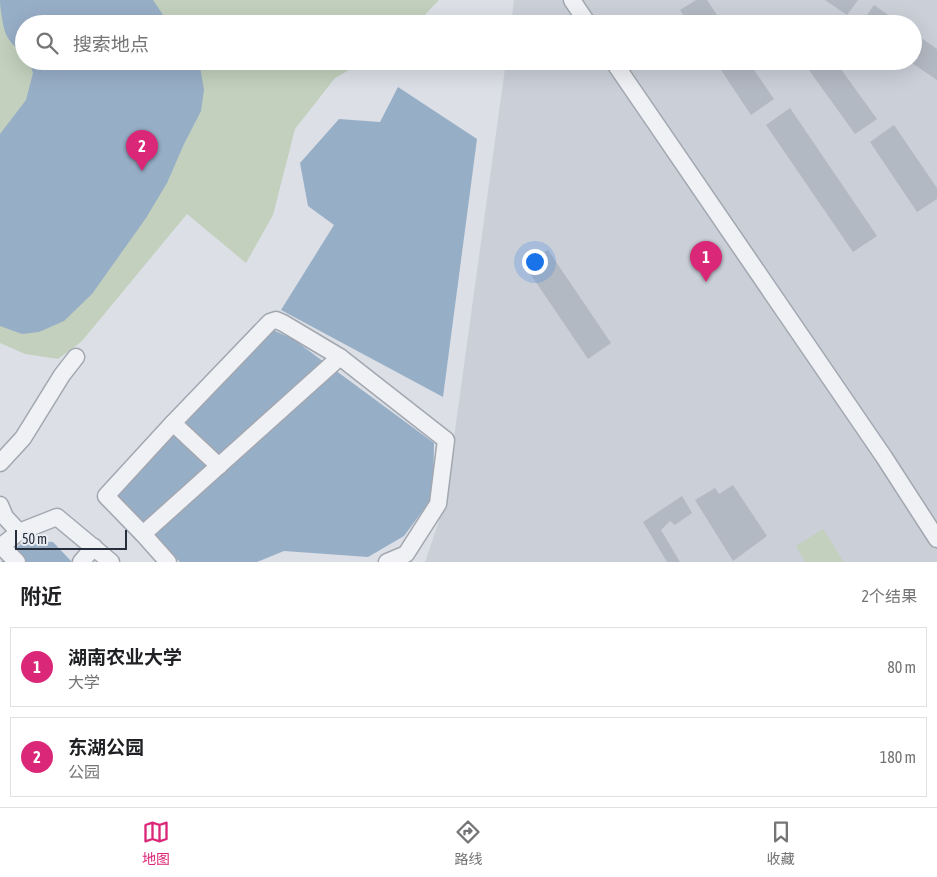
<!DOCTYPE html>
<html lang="zh">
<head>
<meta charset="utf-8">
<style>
	:root { --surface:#fff; --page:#f6f6f6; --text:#202124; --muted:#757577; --line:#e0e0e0; --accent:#db2777 }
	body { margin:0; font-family:"Asap Condensed","Noto Sans SC",sans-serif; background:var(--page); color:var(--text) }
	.scale { position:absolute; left:15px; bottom:12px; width:112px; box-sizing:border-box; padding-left:5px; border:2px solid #262e3c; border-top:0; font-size:14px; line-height:18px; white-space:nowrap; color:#262e3c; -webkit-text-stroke:4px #ebeff4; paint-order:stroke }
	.you { position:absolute; left:534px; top:261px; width:18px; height:18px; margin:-12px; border:4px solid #fff; border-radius:50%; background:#1a73e8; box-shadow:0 0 0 8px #1a73e833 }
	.badge { display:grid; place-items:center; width:32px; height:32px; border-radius:50%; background:var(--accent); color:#fff; font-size:16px; font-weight:700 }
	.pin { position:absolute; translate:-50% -41px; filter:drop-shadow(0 1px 2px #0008) }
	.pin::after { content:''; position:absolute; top:26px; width:18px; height:15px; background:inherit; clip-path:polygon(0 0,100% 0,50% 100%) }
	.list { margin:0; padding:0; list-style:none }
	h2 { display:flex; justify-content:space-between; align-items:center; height:65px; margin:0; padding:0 20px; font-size:21px }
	h2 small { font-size:16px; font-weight:400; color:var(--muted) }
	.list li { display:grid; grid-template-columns:32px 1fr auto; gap:15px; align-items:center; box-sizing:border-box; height:80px; margin:0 10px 10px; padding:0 10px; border:1px solid var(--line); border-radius:0px }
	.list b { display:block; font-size:19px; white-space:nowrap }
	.list p { margin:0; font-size:16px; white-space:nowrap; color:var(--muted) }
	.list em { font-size:16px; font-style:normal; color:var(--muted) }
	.icon { flex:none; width:28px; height:28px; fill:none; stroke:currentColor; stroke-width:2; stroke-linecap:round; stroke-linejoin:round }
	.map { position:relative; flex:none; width:937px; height:562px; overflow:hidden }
	.search { position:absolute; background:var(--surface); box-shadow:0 5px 20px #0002; left:15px; right:15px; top:15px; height:55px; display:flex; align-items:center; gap:12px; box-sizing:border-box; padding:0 18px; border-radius:28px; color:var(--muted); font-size:19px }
	.sheet { height:245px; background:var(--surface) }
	nav { display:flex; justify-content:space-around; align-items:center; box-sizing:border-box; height:70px; border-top:1px solid var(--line); background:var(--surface); font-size:14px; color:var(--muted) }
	nav a { display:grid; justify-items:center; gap:2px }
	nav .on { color:var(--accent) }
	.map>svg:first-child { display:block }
	.built { fill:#cacfd8 }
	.green { fill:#c2d0bd }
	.water { fill:#97aec7 }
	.building { fill:#b3b9c3 }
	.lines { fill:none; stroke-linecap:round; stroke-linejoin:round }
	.street-casing { stroke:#a2a7b0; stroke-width:19 }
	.street { stroke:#eff1f5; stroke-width:16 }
</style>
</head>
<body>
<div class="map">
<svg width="937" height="562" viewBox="0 0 937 562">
	<rect width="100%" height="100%" fill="#dce0e6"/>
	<polygon class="built" points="514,0 937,0 937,562 425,562 445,503 506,61 913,61 913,24 511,24"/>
	<g class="green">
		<polygon points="0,0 439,0 416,24 24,24 24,61 365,61 335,78 295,129 273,215 246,263 187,214 82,341 58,359 25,354 0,343"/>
		<polygon points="823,529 844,562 805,562 796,546"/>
	</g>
	<g class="water">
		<path d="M0,0H153L169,24H24V55C18,49 10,43 7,36C3,29 0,7 0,0Z"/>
		<polygon points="29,61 199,61 204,90 201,111 184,144 167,183 146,218 92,294 64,321 39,332 22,334 0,326 0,134 26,100 33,73"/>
		<polygon points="398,87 477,139 443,397 281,310 334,225 308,206 300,163 339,119 380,122"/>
		<polygon points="273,330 293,339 434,443 433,497 404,536 368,557 284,551 257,562 180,562 111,496"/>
		<polygon points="24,541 53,542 72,562 1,562"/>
	</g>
	<g class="building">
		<polygon points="696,0 707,0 723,24 689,24 680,10"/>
		<polygon points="825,0 858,0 847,15"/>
		<polygon points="874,5 901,24 861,24"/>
		<polygon points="913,32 937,49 937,80 909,61 913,61"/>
		<polygon points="715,61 748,61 774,99 751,115"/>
		<polygon points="812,61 835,61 877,119 855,134 806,66"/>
		<polygon points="790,108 877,236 853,252 766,125"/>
		<polygon points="894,125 937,188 937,199 917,212 870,142"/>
		<polygon points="548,250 611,343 588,359 525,266"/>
		<polygon points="733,485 767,536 733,561 695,500 715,488 719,494"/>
		<polygon points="682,496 692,513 675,525 670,521 661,530 680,562 667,562 643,522"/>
	</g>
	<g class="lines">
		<g class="street-casing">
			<g id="street">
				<polyline points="572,0 588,24"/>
				<polyline points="613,61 884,457 937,539"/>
				<polyline points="0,463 23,438 62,375 76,357"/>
				<polyline points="219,466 173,423 270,322 276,320 283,323 340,357"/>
				<polyline points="0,505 5,517 19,532"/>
				<polyline points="143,534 106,496 173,423"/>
				<polyline points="1,546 17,562"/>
				<polyline points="0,547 19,532 57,517 111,562"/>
				<polyline points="81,562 94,547"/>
				<polyline points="168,562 143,534 340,357 446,440 438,504 406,554 387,562"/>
			</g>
		</g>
		<use href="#street" class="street"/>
	</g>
</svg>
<div class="scale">50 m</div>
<div class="you"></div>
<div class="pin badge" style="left:706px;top:282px">1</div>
<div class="pin badge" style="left:142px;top:171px">2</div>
<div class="search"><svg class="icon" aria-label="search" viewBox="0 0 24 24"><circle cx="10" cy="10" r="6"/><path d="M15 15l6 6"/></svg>搜索地点</div>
</div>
<section class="sheet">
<h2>附近<small>2个结果</small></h2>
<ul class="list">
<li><span class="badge">1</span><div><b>湖南农业大学</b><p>大学</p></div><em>80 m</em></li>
<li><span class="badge">2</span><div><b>东湖公园</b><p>公园</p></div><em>180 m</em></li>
</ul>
</section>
<nav>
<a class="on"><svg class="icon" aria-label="map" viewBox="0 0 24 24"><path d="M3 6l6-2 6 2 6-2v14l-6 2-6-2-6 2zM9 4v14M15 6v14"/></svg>地图</a>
<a><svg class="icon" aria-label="directions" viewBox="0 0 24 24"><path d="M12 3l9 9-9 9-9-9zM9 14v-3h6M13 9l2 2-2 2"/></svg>路线</a>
<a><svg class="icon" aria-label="saved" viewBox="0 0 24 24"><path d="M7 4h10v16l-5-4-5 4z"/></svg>收藏</a>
</nav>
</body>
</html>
